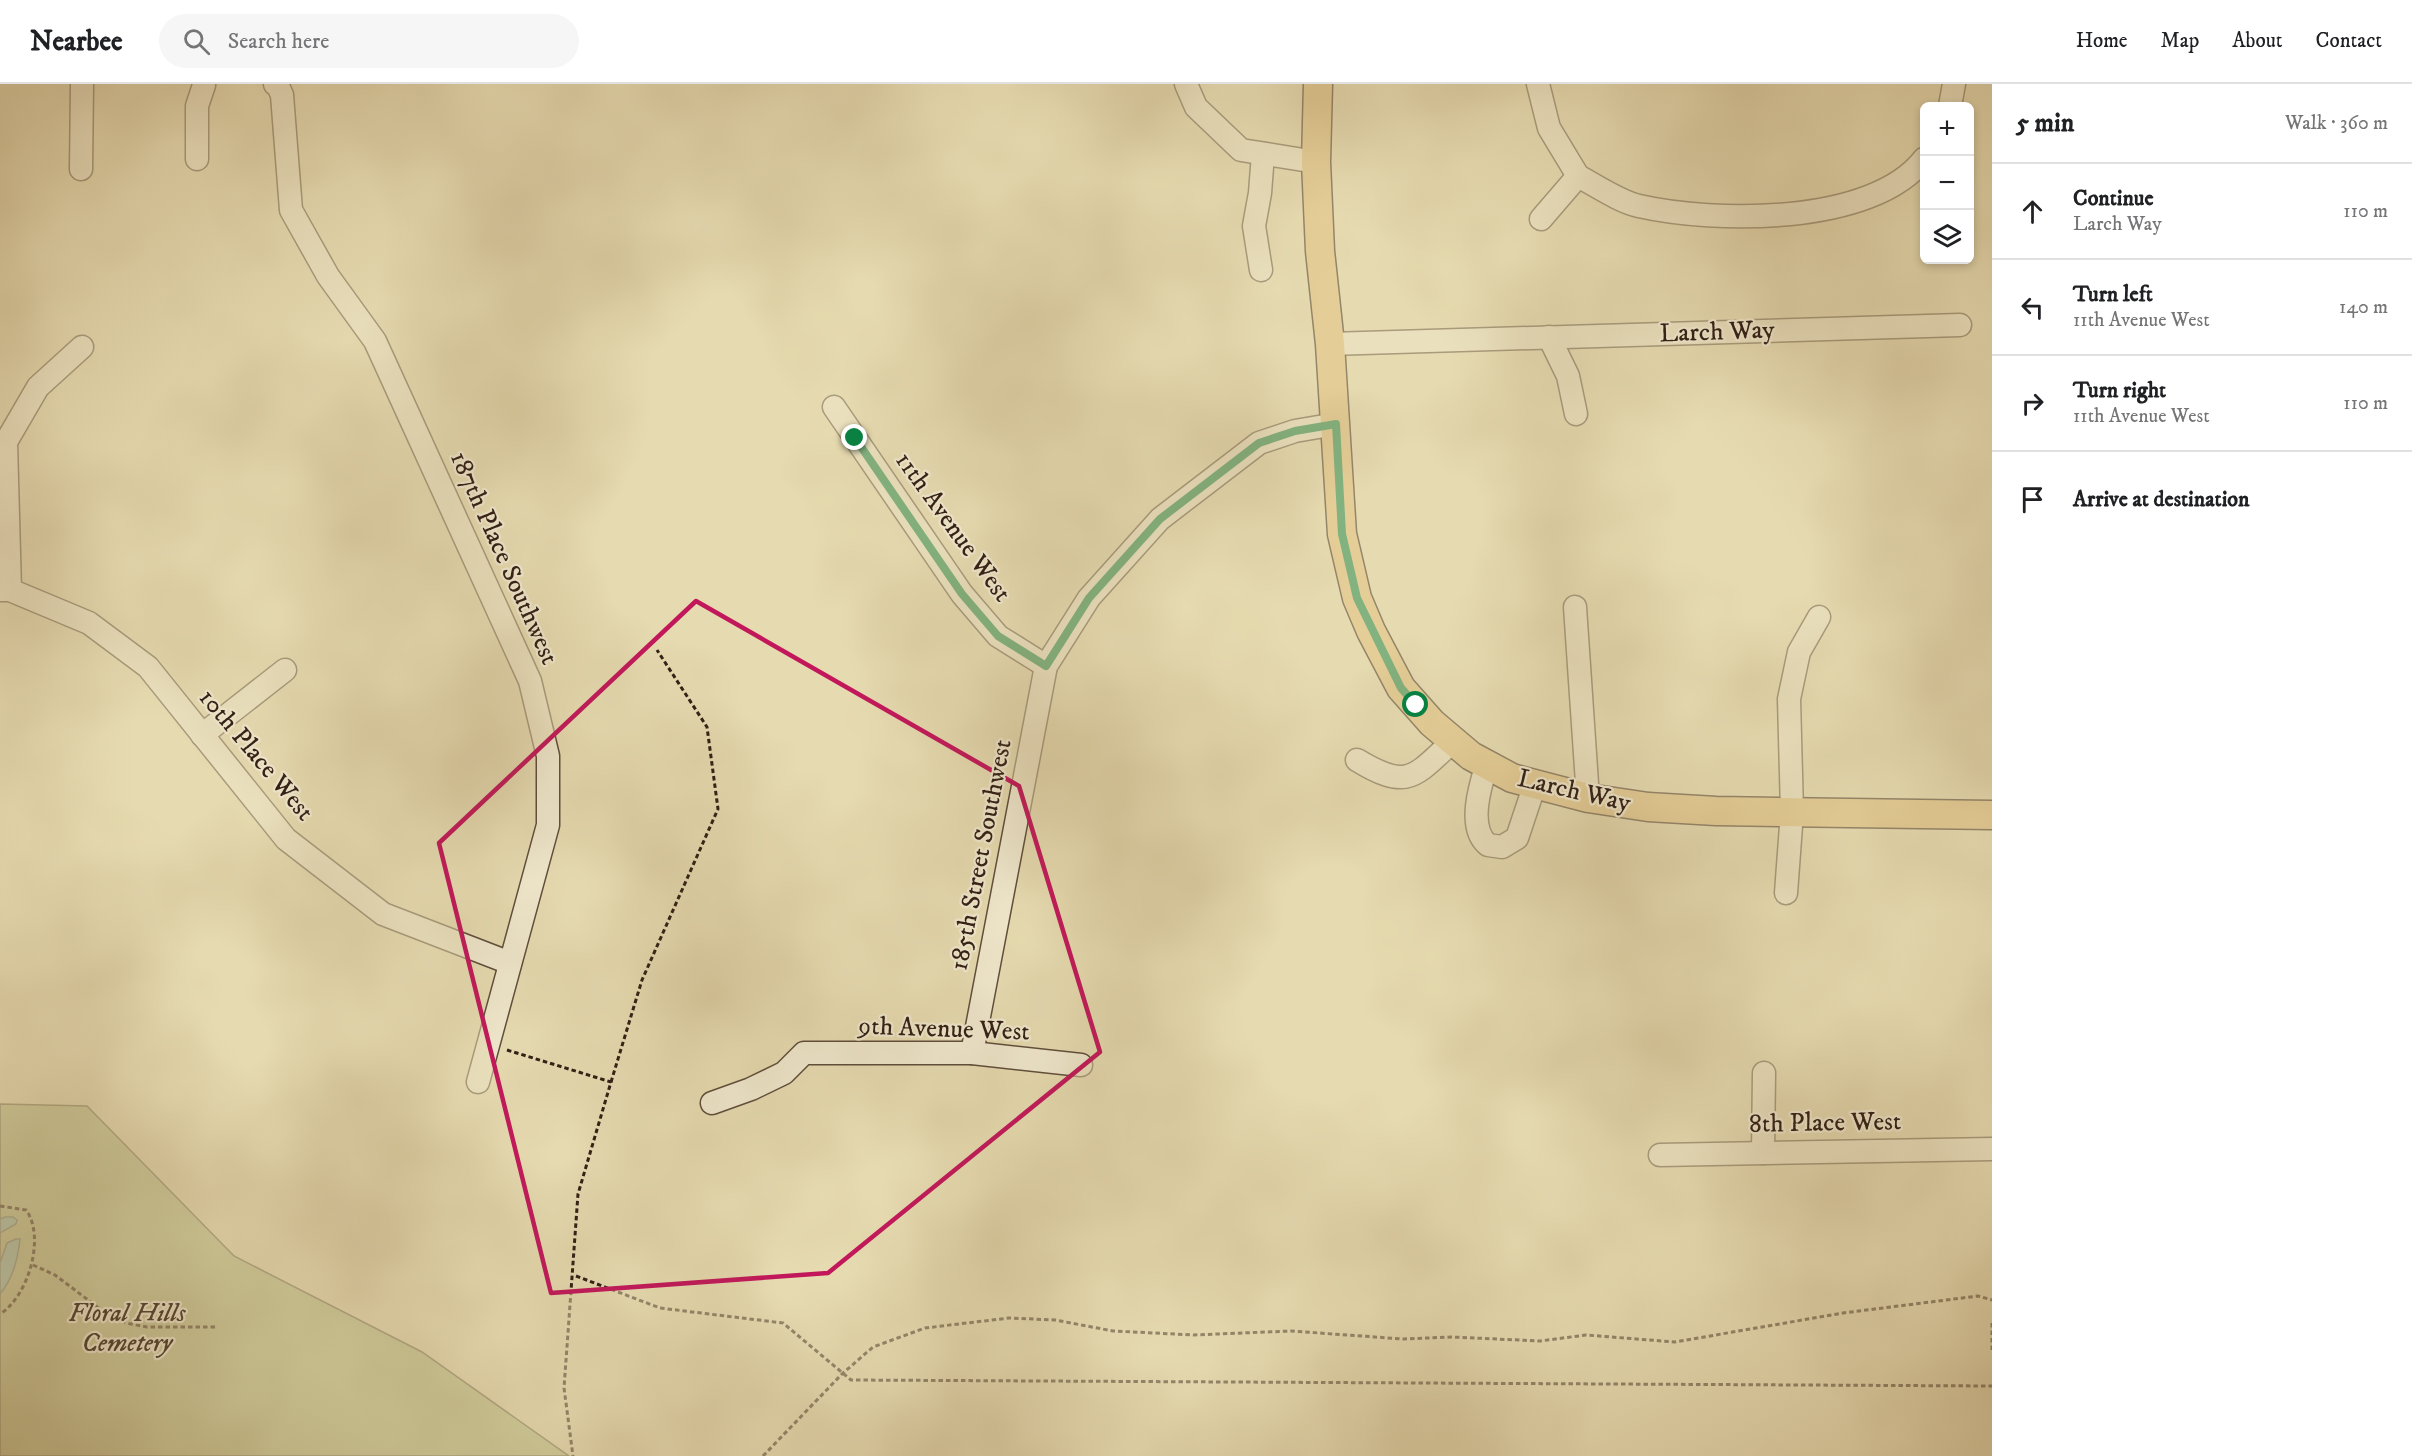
<!DOCTYPE html>
<html lang="en">
<head>
<meta charset="utf-8">
<style>
	:root { --surface:#fff; --page:#f6f6f6; --text:#202124; --muted:#757577; --line:#e0e0e0 }
	body { margin:0; font-family:"IM FELL DW Pica",serif; background:var(--page); color:var(--text) }
	.controls { position:absolute; right:18px; top:18px; display:grid; overflow:hidden; border-radius:9px; box-shadow:0 3px 9px #0003 }
	.controls button { width:54px; height:54px; display:grid; place-items:center; padding:0; border:0; border-bottom:2px solid var(--line); background:var(--surface); color:var(--text); font:30px sans-serif }
	.stop { position:absolute; width:18px; height:18px; margin:-14px; border:4px solid #0b8043; border-radius:50%; background:#fff }
	.stop.end { background:#0b8043; border-color:#fff; box-shadow:0 2px 6px #0008 }
	.list { margin:0; padding:0; list-style:none }
	h2 { display:flex; justify-content:space-between; align-items:center; height:78px; margin:0; padding:0 24px; font-size:26px }
	h2 small { font-size:20px; font-weight:400; color:var(--muted) }
	.list li { display:grid; grid-template-columns:39px 1fr auto; gap:18px; align-items:center; box-sizing:border-box; height:96px; padding:0 24px; border-top:2px solid var(--line) }
	.list b { display:block; font-size:22px; white-space:nowrap }
	.list p { margin:0; font-size:20px; white-space:nowrap; color:var(--muted) }
	.list em { font-size:20px; font-style:normal; color:var(--muted) }
	.icon { flex:none; width:33px; height:33px; fill:none; stroke:currentColor; stroke-width:2; stroke-linecap:round; stroke-linejoin:round }
	.map { position:relative; flex:none; width:1992px; height:1372px; overflow:hidden }
	header { display:flex; align-items:center; gap:36px; box-sizing:border-box; height:84px; padding:0 30px; background:var(--surface); border-bottom:2px solid var(--line) }
	header strong { font-size:28px }
	nav { display:flex; gap:33px; margin-inline-start:auto; font-size:21px }
	.search { width:420px; height:54px; background:var(--page); display:flex; align-items:center; gap:15px; box-sizing:border-box; padding:0 21px; border-radius:33px; color:var(--muted); font-size:22px }
	main { display:flex }
	aside { flex:1; background:var(--surface) }
	.map>svg:first-child { display:block }
	.green { fill:#bbbe87; stroke:#766e4e; stroke-width:1.5 }
	.water { fill:#96bbab; stroke:#6e7d6f; stroke-width:1.5 }
	.lines { fill:none; stroke-linecap:round; stroke-linejoin:round }
	.minor-casing { stroke:#5f4e3c; stroke-width:25 }
	.major-casing { stroke:#321f15; stroke-width:31 }
	.path { stroke:#321f15; stroke-width:3; stroke-dasharray:4.5 3; stroke-linecap:butt }
	.minor { stroke:#efe7cc; stroke-width:22 }
	.major { stroke:#e3bd78; stroke-width:28 }
	.route { stroke:#0b8043; stroke-width:8 }
	.marked { fill:none; stroke:#c2185b; stroke-width:4.5; stroke-linejoin:round }
	.labels { text-anchor:middle; dominant-baseline:central; stroke-width:4.5; stroke-linejoin:round; paint-order:stroke }
	.street-label { font-size:26px; fill:#321f15; stroke:#efe7cc }
	.park-label { font-size:26px; font-style:italic; fill:#544732; stroke:#efe7cc }
</style>
</head>
<body>
<header>
<strong>Nearbee</strong>
<div class="search"><svg class="icon" aria-label="search" viewBox="0 0 24 24"><circle cx="10" cy="10" r="6"/><path d="M15 15l6 6"/></svg>Search here</div>
<nav><a>Home</a><a>Map</a><a>About</a><a>Contact</a></nav>
</header>
<main>
<div class="map">
<svg width="1992" height="1372" viewBox="0 0 1992 1372">
	<rect width="100%" height="100%" fill="#e6dab0"/>
	<filter id="stains"><feTurbulence type="fractalNoise" baseFrequency=".00333" numOctaves="4"/><feColorMatrix values="0 0 0 0 .2 0 0 0 0 .09 0 0 0 0 .02 0 0 0 .5 -.17"/></filter>
	<radialGradient id="worn" r=".72"><stop offset=".6" stop-color="#630" stop-opacity="0"/><stop offset="1" stop-color="#630" stop-opacity=".3"/></radialGradient>
	<polygon class="green" points="0,1020 87,1022 234,1172 422,1268 569,1372 0,1372"/>
	<g class="water">
		<polygon points="5,1133 13,1133 17,1136 16,1140 0,1149 0,1135"/>
		<path d="M16,1155H20C18,1174 12,1196 0,1210V1179L7,1159Z"/>
	</g>
	<g class="lines">
		<g class="minor-casing">
			<g id="minor">
				<polyline points="275,0 278,2 282,11 291,126 328,192 375,257 530,597 548,672 548,741 478,998"/>
				<polyline points="1186,0 1196,23 1241,66 1316,78"/>
				<polyline points="1538,0 1549,44 1578,92 1541,135"/>
				<polyline points="1950,22 1954,0"/>
				<polyline points="197,75 197,22 204,1"/>
				<polyline points="81,85 82,0"/>
				<path d="M1578,92C1595,101 1620,118 1639,122C1714,139 1872,142 1924,75"/>
				<polyline points="1261,186 1254,142 1260,109 1263,70"/>
				<polyline points="1549,253 1568,292 1576,330"/>
				<polyline points="1330,260 1960,241"/>
				<polyline points="834,323 962,510 998,552 1046,582"/>
				<polyline points="0,506 10,506 89,539 148,583 286,755 383,830 510,879"/>
				<polyline points="10,506 6,358 38,303 82,263"/>
				<polyline points="1575,523 1588,714"/>
				<polyline points="202,651 285,586"/>
				<path d="M1357,676C1408,707 1414,693 1453,657"/>
				<path d="M1487,680C1480,702 1467,744 1488,761L1502,763L1517,754L1535,700"/>
				<polyline points="1786,809 1792,728 1789,615 1799,568 1819,533"/>
				<polyline points="972,969 1046,582 1089,514 1160,435 1259,359 1295,347 1336,340"/>
				<polyline points="712,1019 751,1005 784,989 804,969 972,969 1081,981"/>
				<polyline points="1763,1069 1764,989"/>
				<polyline points="1660,1071 1992,1065"/>
			</g>
		</g>
		<g class="major-casing">
			<polyline id="major" points="1318,0 1316,78 1320,167 1330,260 1342,450 1357,514 1371,547 1401,604 1432,639 1471,672 1512,694 1588,714 1648,723 1716,727 1992,731"/>
		</g>
		<g class="path">
			<polyline points="507,966 611,998 578,1110 564,1304 573,1372"/>
			<polyline points="611,998 642,896 718,725 707,643 657,566"/>
			<path d="M0,1122L26,1126C46,1153 28,1213 0,1230"/>
			<polyline points="33,1181 55,1191 100,1225 126,1239 147,1243 217,1243"/>
			<polyline points="576,1192 660,1224 783,1239 851,1296 1992,1302"/>
			<polyline points="1992,1239 1992,1267"/>
			<polyline points="763,1372 842,1290 873,1263 925,1244 1009,1234 1055,1236 1113,1247 1193,1251 1291,1247 1403,1255 1452,1253 1540,1257 1586,1251 1675,1258 1843,1229 1978,1212 1992,1216"/>
		</g>
		<use href="#minor" class="minor"/>
		<use href="#major" class="major"/>
	</g>
	<g class="lines">
		<polyline class="route" points="855,354 962,510 998,552 1046,582 1089,514 1160,435 1259,359 1295,347 1336,340 1342,450 1357,514 1401,604 1416,621"/>
	</g>
	<path d="M0 0H1992V1372H0ZM696,517L1019,702L1100,968L828,1189L551,1209L439,759Z" fill="#e6dab0" fill-opacity=".55" fill-rule="evenodd"/>
	<path class="marked" d="M696,517L1019,702L1100,968L828,1189L551,1209L439,759Z"/>
	<g class="labels">
		<g class="street-label">
			<text transform="translate(1717 248) rotate(-2)">Larch Way</text>
			<text transform="translate(953 443) rotate(54)">11th Avenue West</text>
			<text transform="translate(504 474) rotate(66)">187th Place Southwest</text>
			<text transform="translate(256 671) rotate(50)">10th Place West</text>
			<text transform="translate(1574 707) rotate(13)">Larch Way</text>
			<text transform="translate(981 771) rotate(-79)">185th Street Southwest</text>
			<text transform="translate(944 945) rotate(2)">9th Avenue West</text>
			<text transform="translate(1825 1039) rotate(-1)">8th Place West</text>
		</g>
		<g class="park-label">
			<text x="127" y="1229">Floral Hills<tspan x="127" dy="30">Cemetery</tspan></text>
		</g>
	</g>
	<rect width="100%" height="100%" filter="url(#stains)"/>
	<rect width="100%" height="100%" fill="url(#worn)"/>
</svg>
<div class="controls">
<button>+</button>
<button>−</button>
<button><svg class="icon" aria-label="layers" viewBox="0 0 24 24"><path d="M12 4l9 5-9 5-9-5zM3 14l9 5 9-5"/></svg></button>
</div>
<div class="stop" style="left:1416px;top:621px"></div>
<div class="stop end" style="left:855px;top:354px"></div>
</div>
<aside>
<h2>5 min<small>Walk · 360 m</small></h2>
<ul class="list">
<li><svg class="icon" aria-label="ahead" viewBox="0 0 24 24"><path d="M12 20V5M6 11l6-6 6 6"/></svg><div><b>Continue</b><p>Larch Way</p></div><em>110 m</em></li>
<li><svg class="icon" aria-label="left" viewBox="0 0 24 24"><path d="M17 20v-9H6M10 6l-5 5 5 5"/></svg><div><b>Turn left</b><p>11th Avenue West</p></div><em>140 m</em></li>
<li><svg class="icon" aria-label="right" viewBox="0 0 24 24"><path d="M7 20v-9h11M14 6l5 5-5 5"/></svg><div><b>Turn right</b><p>11th Avenue West</p></div><em>110 m</em></li>
<li><svg class="icon" aria-label="arrive" viewBox="0 0 24 24"><path d="M6 21V4h12l-3 4 3 4H6"/></svg><div><b>Arrive at destination</b></div></li>
</ul>
</aside>
</main>
</body>
</html>
